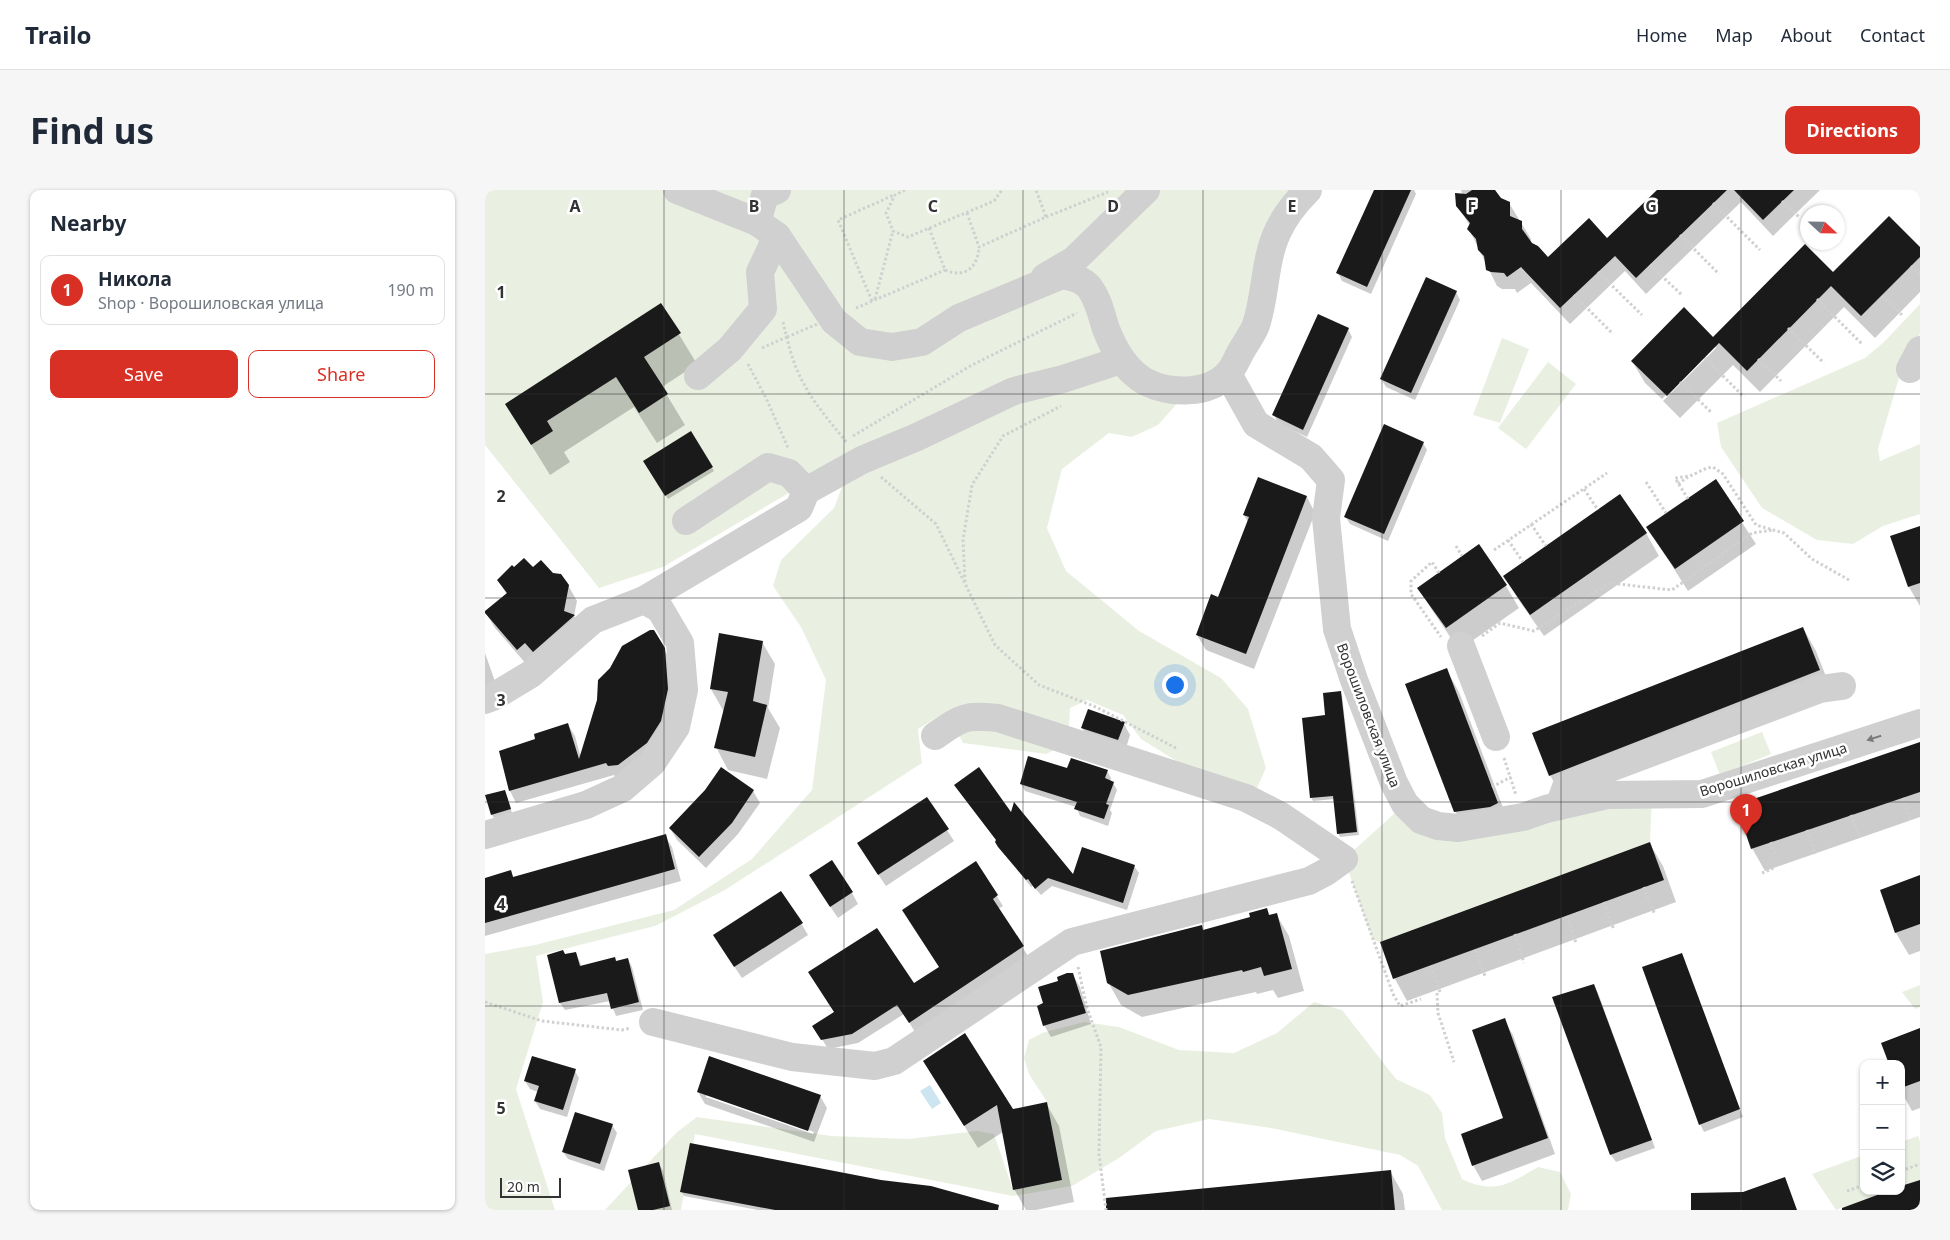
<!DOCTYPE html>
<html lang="en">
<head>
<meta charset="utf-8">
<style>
	:root { --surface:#fff; --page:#f6f6f7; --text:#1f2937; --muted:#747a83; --line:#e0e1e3; --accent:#d93025 }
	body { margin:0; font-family:"Noto Sans",sans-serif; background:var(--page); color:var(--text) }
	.controls { position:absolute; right:15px; bottom:15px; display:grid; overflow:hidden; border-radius:10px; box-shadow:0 1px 4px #0004 }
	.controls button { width:45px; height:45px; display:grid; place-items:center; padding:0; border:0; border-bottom:1px solid var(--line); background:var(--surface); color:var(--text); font:25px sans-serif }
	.compass { position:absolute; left:1315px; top:15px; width:45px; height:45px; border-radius:50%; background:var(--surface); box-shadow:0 1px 4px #0004; rotate:112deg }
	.scale { position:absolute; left:15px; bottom:12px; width:61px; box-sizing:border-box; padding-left:5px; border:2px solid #333; border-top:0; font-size:14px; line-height:18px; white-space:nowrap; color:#333; -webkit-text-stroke:4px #fff; paint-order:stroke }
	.you { position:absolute; left:689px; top:494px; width:18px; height:18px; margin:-12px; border:4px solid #fff; border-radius:50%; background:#1a73e8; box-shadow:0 0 0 8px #1a73e833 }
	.badge { display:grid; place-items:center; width:32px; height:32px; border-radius:50%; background:var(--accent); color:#fff; font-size:16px; font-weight:700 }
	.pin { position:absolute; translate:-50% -41px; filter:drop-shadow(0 1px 2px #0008) }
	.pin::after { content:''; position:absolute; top:26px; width:18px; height:15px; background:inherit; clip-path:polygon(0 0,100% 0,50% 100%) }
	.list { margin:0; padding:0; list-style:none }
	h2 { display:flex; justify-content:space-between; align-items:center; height:65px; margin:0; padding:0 20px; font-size:21px }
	h2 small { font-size:16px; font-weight:400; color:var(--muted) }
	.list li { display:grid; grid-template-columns:32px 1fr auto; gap:15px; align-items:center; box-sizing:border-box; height:70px; margin:0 10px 10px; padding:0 10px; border:1px solid var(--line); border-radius:10px }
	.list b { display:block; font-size:19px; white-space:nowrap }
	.list p { margin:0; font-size:16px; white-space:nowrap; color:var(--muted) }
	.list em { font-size:16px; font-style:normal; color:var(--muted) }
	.actions { display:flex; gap:10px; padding:15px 20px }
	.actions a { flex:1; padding:11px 0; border:1px solid var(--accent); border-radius:10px; text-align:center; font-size:18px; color:var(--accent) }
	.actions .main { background:var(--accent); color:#fff }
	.icon { flex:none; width:28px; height:28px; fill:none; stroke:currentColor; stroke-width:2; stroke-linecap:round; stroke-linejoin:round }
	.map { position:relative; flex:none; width:1435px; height:1020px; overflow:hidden; border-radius:10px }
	header { display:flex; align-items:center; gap:30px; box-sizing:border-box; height:70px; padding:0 25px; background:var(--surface); border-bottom:1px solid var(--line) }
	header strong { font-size:24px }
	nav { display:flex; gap:28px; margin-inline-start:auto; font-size:18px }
	.intro { display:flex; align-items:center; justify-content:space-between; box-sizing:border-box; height:120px; padding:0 30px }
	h1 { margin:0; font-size:35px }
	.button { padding:12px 22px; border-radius:10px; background:var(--accent); color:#fff; font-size:18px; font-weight:700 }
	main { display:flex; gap:30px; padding:0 30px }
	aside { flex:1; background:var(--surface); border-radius:10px; box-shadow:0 1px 4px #0004 }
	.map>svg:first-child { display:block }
	.green { fill:#eaf0e1 }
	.water { fill:#cce5f0 }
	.shadow { fill:#0003; fill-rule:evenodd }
	.building { fill:#1a1a1a }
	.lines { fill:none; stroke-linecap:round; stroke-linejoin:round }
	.path { stroke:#d0d0d0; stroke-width:3; stroke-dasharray:2.5 2.5; stroke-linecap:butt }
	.minor { stroke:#d0d0d0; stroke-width:28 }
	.path-bridge { stroke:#d0d0d0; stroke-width:3; stroke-dasharray:2.5 2.5; stroke-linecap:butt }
	.oneway { fill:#7a7a7a }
	.grid { fill:none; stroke:#333; stroke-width:1; stroke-opacity:0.55 }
	.labels { text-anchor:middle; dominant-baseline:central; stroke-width:5; stroke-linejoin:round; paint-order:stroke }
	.street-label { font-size:14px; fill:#333; stroke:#fff }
	.grid-label { font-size:16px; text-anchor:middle; font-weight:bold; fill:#333; stroke:#fff; stroke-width:5; stroke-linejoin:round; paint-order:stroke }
</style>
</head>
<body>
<header>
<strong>Trailo</strong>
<nav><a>Home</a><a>Map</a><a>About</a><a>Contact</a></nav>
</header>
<div class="intro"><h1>Find us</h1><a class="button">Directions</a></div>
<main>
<aside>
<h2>Nearby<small></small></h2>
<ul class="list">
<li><span class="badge">1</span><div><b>Никола</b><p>Shop · Ворошиловская улица</p></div><em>190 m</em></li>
</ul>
<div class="actions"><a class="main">Save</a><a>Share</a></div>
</aside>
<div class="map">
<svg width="1435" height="1020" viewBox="0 0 1435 1020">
	<rect width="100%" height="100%" fill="#fff"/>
	<g class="green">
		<polygon points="0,0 812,0 764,150 698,207 673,235 647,247 624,243 577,279 562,338 581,381 654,441 736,488 763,519 781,578 772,598 698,575 656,549 638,525 602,510 585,518 584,538 575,557 561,564 478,553 462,521 433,539 437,573 240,700 170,736 51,766 58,812 31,899 70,1020 0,1020 0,764 50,755 189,720 267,669 327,600 341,490 316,437 288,396 296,370 349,318 358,294 350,276 178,377 114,398 0,255"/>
		<polygon points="1435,114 1435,144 1416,181 1393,259 1395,271 1435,254 1435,324 1398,336 1368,354 1332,350 1277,318 1236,257 1232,233 1380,168 1399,152"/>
		<polygon points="1017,148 1044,159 1015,233 988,225"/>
		<polygon points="1063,172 1091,194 1041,259 1013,238"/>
		<polygon points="1277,542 1286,564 1235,585 1226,562"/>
		<polygon points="1167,604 1165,652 895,752 888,750 859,669 920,614 936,630"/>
		<polygon points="1435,795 1435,817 1430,819 1417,802"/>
		<path d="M829,812L857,820L911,889L945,905L957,923L960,948L977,989C1010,1005 1025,993 1053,977L1075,982L1086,1004L1083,1020H957L933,976L915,965L786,938L724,929L671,941L634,968L587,996L528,1006L210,944L196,1020H120L192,942L212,927L347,946L423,949L492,941L509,944L528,1000L577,990L562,912L544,884L539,868L544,850L557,843L599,832L634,837L694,860L749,863L792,843Z"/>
		<polygon points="1433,946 1435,951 1435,990 1416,996 1416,952"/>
		<polygon points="1379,965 1379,1001 1403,1001 1351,1020 1327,984"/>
	</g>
	<polygon class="water" points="445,895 456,913 447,919 435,901"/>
	<g class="shadow">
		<polygon points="890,0 929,0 931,4 886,104 857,91 853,83"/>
		<polygon points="976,0 1010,0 1015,9 1024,13 1046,49 1046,54 1063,69 1122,49 1174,0 1335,0 1288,46 1256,12 1161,104 1140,81 1085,134 1046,93 1032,103 1030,99 1017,99 1012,96 984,39 985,36 972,15 972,10 977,3"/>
		<polygon points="1435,59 1435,102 1390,148 1359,117 1275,202 1248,175 1195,228 1178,211 1231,158 1230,156 1177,209 1160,193 1147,171 1228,149 1348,84"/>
		<polygon points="971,102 975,110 930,210 901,197 896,189"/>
		<polygon points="176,115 212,174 177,197 200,235 172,253 149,217 79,262 85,272 65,285 21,214"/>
		<polygon points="863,139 867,147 822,247 793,233 789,225"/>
		<polygon points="206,243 229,281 183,309 160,271"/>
		<polygon points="938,253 942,260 903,351 865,334 860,326"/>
		<polygon points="774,289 822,307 830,323 769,479 721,460 712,445 733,409 763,332 759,325"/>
		<polygon points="1230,291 1271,354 1203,401 1163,338"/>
		<polygon points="1435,337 1435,416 1424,397 1407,347"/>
		<polygon points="1161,343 1174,366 1059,446 1033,409 1020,387"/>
		<polygon points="994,356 1021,396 1034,418 974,460 947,420 934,398"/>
		<polygon points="48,379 67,384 83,395 92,411 89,426 98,440 42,475 10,438 1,423 22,405 13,390"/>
		<polygon points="1318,438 1331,461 1347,502 1078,608 1065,585"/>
		<polygon points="168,441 186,471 189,511 182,543 131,588 129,585 31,613 25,601 15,562 52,550 83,535 90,546 96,568"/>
		<polygon points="277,452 290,474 283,518 295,538 282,589 243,580 231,557 239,522 226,499"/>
		<polygon points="0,463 13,500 0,508"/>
		<polygon points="961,479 974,502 1025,636 983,644 970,621"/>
		<polygon points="855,503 857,506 874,645 855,647 853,643 850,609 828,611 826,607 842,526"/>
		<polygon points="639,534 645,545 640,561 604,550 597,538"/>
		<polygon points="1435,553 1435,627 1280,681 1267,658"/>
		<polygon points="583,580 622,581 626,588 625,592 628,593 632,600 625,620 627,623 623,636 595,626 591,617 540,601 536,594"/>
		<polygon points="268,601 275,613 253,644 221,678 192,650 185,638"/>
		<polygon points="21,604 27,623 9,628 7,625"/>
		<polygon points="527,625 588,686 649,676 654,683 642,720 567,696 556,705 548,696 546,697 515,659"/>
		<polygon points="462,640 469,651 401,696 380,665"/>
		<polygon points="180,646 187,657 196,691 0,746 0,689 26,682 29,688"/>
		<polygon points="1165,654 1178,676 1191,712 922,811 910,789 897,753"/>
		<polygon points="491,673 518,716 513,719 543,766 430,842 419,824 373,853 343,859 329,836 429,795 455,777"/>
		<polygon points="1435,686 1435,761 1424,765 1411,743 1396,700"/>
		<polygon points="332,697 367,703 373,714 353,728"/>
		<polygon points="782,719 785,726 791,724 804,746 819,801 793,808 788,800 772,804 771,802 657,827 636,815 623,792 716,736 719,741 767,728"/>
		<polygon points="316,733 323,745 257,788 236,757"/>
		<polygon points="91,763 97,777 130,768 132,772 143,769 147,777 158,820 131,826 125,811 80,820 75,813 63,766"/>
		<polygon points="1196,765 1258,927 1219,942 1215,934"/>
		<polygon points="588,785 595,797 606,834 566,847 559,835 560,814 575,792"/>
		<polygon points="1108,795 1113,803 1170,958 1131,972 1126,965 1069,808"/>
		<polygon points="1019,830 1028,845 1070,964 997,991 988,975 1020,928"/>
		<polygon points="1435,839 1435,918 1427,921 1416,901 1416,874"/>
		<polygon points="439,871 527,920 561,913 574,936 589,1012 551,1020 541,1020 529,999 518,942 493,958"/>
		<polygon points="90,881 94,888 82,927 55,919 50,911 53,902 45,899 40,891"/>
		<path d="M213,902L335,906L342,918L329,952L220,914ZM221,904L329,942L328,944L221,907Z"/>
		<polygon points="127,935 132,943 119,981 83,969 78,962"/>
		<polygon points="174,973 178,981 187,1020 154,1020"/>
		<polygon points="905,981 918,1004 920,1020 635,1020"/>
		<polygon points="197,1002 499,1020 273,1020 199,1006"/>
	</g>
	<g class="building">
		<polygon points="889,0 926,0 882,97 851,83"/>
		<polygon points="987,0 1010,0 1016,8 1025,12 1025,26 1037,31 1037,39 1047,53 1053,56 1063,67 1104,28 1122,48 1172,0 1242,0 1151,88 1130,66 1075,118 1036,77 1022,87 1019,83 1006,82 1001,80 999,66 993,60 991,49 982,39 985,33 971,16 970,3 981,4"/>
		<polygon points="1249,0 1309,0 1278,30"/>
		<polygon points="1404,26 1435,57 1435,67 1376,126 1346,96 1262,181 1234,153 1182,206 1146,171 1199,117 1228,147 1320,54 1348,82"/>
		<polygon points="941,87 972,101 926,203 895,189"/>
		<polygon points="176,113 196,143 159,167 183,204 154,223 131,187 62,231 68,241 46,255 20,214"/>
		<polygon points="833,124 864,138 818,240 787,225"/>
		<polygon points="899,234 939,252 899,344 859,327"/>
		<polygon points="206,241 228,277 180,306 158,271"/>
		<polygon points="773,287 822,306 761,464 711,445 726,404 733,407 764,327 758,325"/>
		<polygon points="1231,289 1259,331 1190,379 1161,337"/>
		<polygon points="1135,304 1162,343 1045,425 1018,386"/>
		<polygon points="1435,336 1435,393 1423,397 1405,346"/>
		<polygon points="994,354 1022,395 961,438 932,398"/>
		<polygon points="39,368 48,377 56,370 68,383 76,384 84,395 79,421 90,425 48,462 40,453 32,460 0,423 0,421 22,403 12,390 27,375 29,377"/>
		<polygon points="1318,437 1335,480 1064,586 1047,543"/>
		<polygon points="165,440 169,440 180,458 183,499 176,531 162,553 133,575 123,576 121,573 24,601 14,561 50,549 49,544 83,533 94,569 112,510 113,490 125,478 137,456"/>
		<polygon points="234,443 278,451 268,511 282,515 270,567 229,558 243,502 225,499"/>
		<polygon points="962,478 1013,613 1005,617 969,622 920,494"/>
		<polygon points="856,501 872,642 852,644 848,606 825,608 817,528 840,525 838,503"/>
		<polygon points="603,519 640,532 633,550 596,538"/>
		<polygon points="1435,552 1435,602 1266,659 1251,615"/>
		<polygon points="543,566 582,578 586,568 623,580 620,588 629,592 621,614 624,615 619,629 589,619 592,612 535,594"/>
		<polygon points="236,577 269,600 247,633 214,667 184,638 220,600"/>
		<polygon points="494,577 526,622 529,612 588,684 597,657 650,675 638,713 563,688 550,699 543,689 541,690 513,657 510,652 511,650 469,595"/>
		<polygon points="20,600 26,619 6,625 0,605"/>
		<polygon points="442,607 464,639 393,685 372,653"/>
		<polygon points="181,644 190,679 0,733 0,688 26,680 28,687"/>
		<polygon points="1165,652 1179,690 908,789 895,752"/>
		<polygon points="347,670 368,702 345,717 324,685"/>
		<polygon points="491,671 513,705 508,709 539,756 424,833 412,815 367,844 336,850 327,836 349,822 323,782 392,738 429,793 454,777 417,720"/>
		<polygon points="1435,685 1435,734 1410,743 1395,700"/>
		<polygon points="296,701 318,733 249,777 228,745"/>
		<polygon points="782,718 784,725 792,723 807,779 779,786 776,777 758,782 757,780 643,805 622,793 615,761 717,735 718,740 765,727 764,723"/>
		<polygon points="78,760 80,764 91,762 95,776 130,767 131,771 143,768 154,812 126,819 122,803 74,813 62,765"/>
		<polygon points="1197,763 1255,919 1214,935 1157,777"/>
		<polygon points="582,783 588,783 601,823 558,836 552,816 558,813 553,797 573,791 572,787"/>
		<polygon points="1109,794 1167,950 1125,965 1067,807"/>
		<polygon points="1020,828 1063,948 987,976 976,944 1018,928 987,840"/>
		<polygon points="1435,838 1435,891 1416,898 1416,874 1404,874 1396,853"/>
		<polygon points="480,843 528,919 562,912 577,990 528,1000 512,915 479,936 438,871"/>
		<polygon points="47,866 91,879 78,920 49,911 54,896 39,891"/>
		<polygon points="224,866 336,905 323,941 212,902"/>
		<polygon points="90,922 128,934 115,974 77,962"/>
		<polygon points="205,953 396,990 446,996 514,1015 513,1020 290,1020 195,1002"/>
		<polygon points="174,972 185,1016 168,1020 153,1020 143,980"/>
		<polygon points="906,980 910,1020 621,1020 621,1008"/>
		<polygon points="1300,987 1312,1020 1206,1020 1206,1003 1258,1002"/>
		<polygon points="1435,990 1435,1020 1357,1020 1357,1018 1403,1001 1416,1001 1416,996"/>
	</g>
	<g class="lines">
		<g class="path">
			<polyline points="420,0 410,5 401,23 408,41 423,47 509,11 517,0"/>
			<polyline points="1297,11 1314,27"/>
			<polyline points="1228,13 1275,60"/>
			<polyline points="482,23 494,57 561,27 551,0"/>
			<polyline points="561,27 623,2"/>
			<path d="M444,38L460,80C480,89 493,77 494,57"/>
			<polyline points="1195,45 1234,84"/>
			<polyline points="1165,75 1197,105"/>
			<polyline points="1426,76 1435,85"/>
			<polyline points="1113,82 1157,125"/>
			<polyline points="1089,105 1128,144"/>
			<polyline points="1397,106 1417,125"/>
			<polyline points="390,109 408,41"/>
			<polyline points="1332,109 1378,155"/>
			<polyline points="387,111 353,30 409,5"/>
			<polyline points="371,118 460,80"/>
			<path d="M298,132C303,153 308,175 319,194C330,215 347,234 362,253"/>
			<polyline points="1303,138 1339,173"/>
			<polyline points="277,158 302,147"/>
			<polyline points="1220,168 1259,207"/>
			<polyline points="1273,169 1296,191"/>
			<polyline points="263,174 282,210 303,258"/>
			<polyline points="1195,192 1227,223"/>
			<polyline points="368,246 487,175 592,123"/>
			<polyline points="396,287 451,334 510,455 554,495 611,517 693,559"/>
			<polyline points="1161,292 1181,323"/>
			<polyline points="1193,294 1203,287"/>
			<polyline points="1099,299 1113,320"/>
			<polyline points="1203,309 1190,288 1205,286 1222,278 1228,277 1238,284 1271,335 1299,343 1327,369 1364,390"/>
			<polyline points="1046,334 1061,356"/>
			<polyline points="1023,350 1038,372"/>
			<polyline points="971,356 977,366"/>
			<polyline points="1009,360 1122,283"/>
			<polyline points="954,383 947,372 926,391 926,404 956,447"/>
			<polyline points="480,392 478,350 487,295 518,246 576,216"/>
			<polyline points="997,446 1015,433 1049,441 1124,393 1187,400 1267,343 1288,340"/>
			<polyline points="1019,568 1031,605"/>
			<polyline points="1007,597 1026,587"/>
			<polyline points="1418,608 1425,630"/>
			<polyline points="1366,625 1375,647"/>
			<polyline points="1322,640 1330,664"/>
			<polyline points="1286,652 1294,675"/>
			<polyline points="1277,683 1289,678"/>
			<polyline points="867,691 908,804 915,816 936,809"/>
			<polyline points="1159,697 1170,725"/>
			<polyline points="1119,712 1129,740"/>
			<polyline points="1082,726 1091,753"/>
			<polyline points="1030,744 1039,773"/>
			<polyline points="990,760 1000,786"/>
			<polyline points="946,776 955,802"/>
			<polyline points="593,777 602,818 616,857 614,964 621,1020"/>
			<polyline points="952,803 953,823 969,872"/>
			<polyline points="0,812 57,831 137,840 146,838"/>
			<polyline points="1416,981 1435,974"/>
			<polyline points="1362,1001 1379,995"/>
		</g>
		<g class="minor">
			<path d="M192,0L272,32L292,46L349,131L375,152L407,157L437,152L474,128L577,85C587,87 597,89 604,97C614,110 616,124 621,139C629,160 641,181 661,192C685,204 723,205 743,184C749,177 753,166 758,158C762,151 768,143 771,135C781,105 779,72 792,43C799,27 811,12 823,0"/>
			<polyline points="272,32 280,5 292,0"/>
			<polyline points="560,87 589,70 661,0"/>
			<polyline points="1425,179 1435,160"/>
			<polyline points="743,184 771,234 826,267 846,290 841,328 852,439 869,490 909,593 920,614 936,630 953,636 973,638 1038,627 1061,619 1122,605 1217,604 1435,533"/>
			<polyline points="213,186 245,159 278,119 275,82 292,46"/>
			<polyline points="321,301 377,270 432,247 529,201 578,189 636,170"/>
			<polyline points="976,456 1011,547"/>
			<polyline points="0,510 8,507 46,484 108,430 159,410 314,318 321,301 304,283 283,277 201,331"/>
			<polyline points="1074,616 1081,597 1096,589 1335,499 1357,496"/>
			<polyline points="0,645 101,615 138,598 167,573 191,537 199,500 195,453 175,419 159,410"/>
			<path d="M168,832L307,867L390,876L409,871L587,752L824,691L841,682L859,669L796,626L761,608L513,528C479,525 477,527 450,546"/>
		</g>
		<polyline class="path-bridge" points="302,147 356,124"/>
	</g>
	<defs><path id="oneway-solid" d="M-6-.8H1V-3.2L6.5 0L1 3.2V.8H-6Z" transform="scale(1.25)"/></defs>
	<use class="oneway" href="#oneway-solid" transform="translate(1389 548) rotate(162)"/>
	<path class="grid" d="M179,0V1020M359,0V1020M538,0V1020M718,0V1020M897,0V1020M1076,0V1020M1256,0V1020M0,204H1435M0,408H1435M0,612H1435M0,816H1435"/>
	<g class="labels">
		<g class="street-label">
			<text transform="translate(884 525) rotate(69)">Ворошиловская улица</text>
			<text transform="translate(1288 579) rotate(-17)">Ворошиловская улица</text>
		</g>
	</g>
	<g class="grid-label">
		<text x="90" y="22">A</text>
		<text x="269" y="22">B</text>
		<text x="448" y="22">C</text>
		<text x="628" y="22">D</text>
		<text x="807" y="22">E</text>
		<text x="987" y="22">F</text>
		<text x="1166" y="22">G</text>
		<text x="16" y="108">1</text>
		<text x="16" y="312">2</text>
		<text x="16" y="516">3</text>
		<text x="16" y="720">4</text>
		<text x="16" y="924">5</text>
	</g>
</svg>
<div class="controls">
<button>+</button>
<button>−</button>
<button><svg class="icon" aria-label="layers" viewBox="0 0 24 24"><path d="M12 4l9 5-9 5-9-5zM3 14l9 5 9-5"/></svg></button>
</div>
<svg class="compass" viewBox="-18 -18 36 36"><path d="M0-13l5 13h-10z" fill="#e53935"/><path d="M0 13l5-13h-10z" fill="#747a83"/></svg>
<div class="scale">20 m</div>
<div class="you"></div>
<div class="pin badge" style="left:1261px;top:645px">1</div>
</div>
</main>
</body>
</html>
